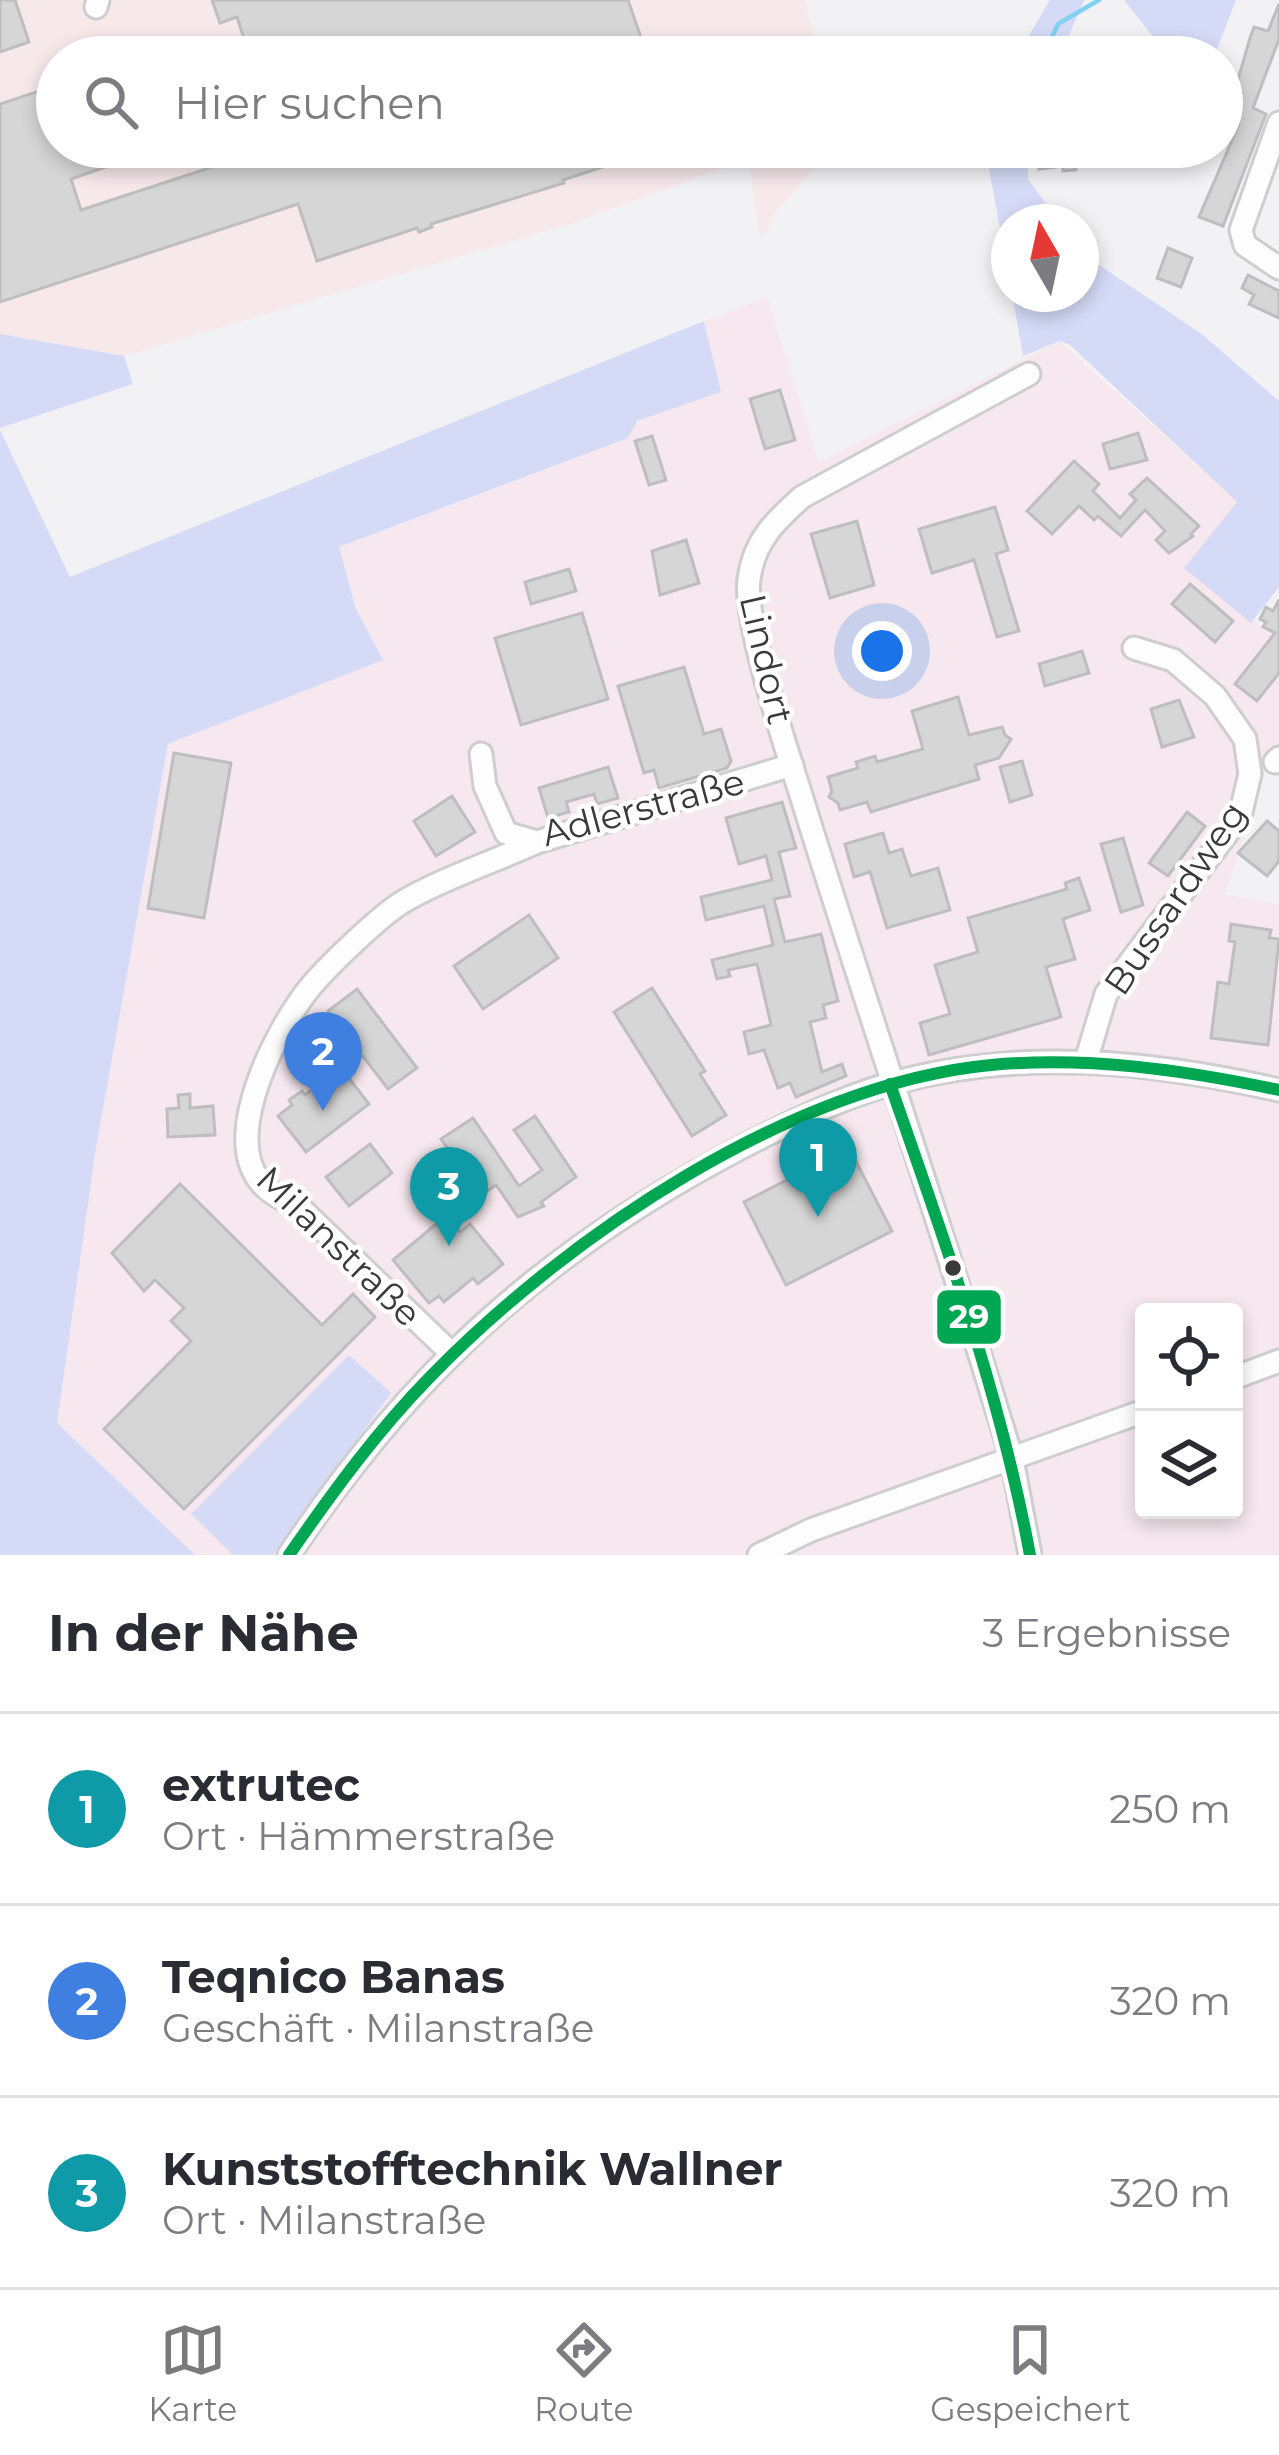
<!DOCTYPE html>
<html lang="de">
<head>
<meta charset="utf-8">
<style>
	:root { --surface:#fff; --page:#f7f7f7; --text:#2b2b33; --muted:#7c7c81; --line:#e1e1e2; --accent:#7a7a7c }
	body { margin:0; font-family:Montserrat,sans-serif; background:var(--page); color:var(--text) }
	.controls { position:absolute; right:36px; bottom:36px; display:grid; overflow:hidden; border-radius:12px; box-shadow:0 6px 18px #0003 }
	.controls button { width:108px; height:108px; display:grid; place-items:center; padding:0; border:0; border-bottom:3px solid var(--line); background:var(--surface); color:var(--text); font:60px sans-serif }
	.compass { position:absolute; left:991px; top:204px; width:108px; height:108px; border-radius:50%; background:var(--surface); box-shadow:0 6px 18px #0003; rotate:351deg }
	.you { position:absolute; left:882px; top:651px; width:42px; height:42px; margin:-30px; border:9px solid #fff; border-radius:50%; background:#1a73e8; box-shadow:0 0 0 18px #1a73e833 }
	.badge { display:grid; place-items:center; width:78px; height:78px; border-radius:50%; background:var(--accent); color:#fff; font-size:39px; font-weight:700 }
	.pin { position:absolute; translate:-50% -99px; filter:drop-shadow(0 3px 6px #0008) }
	.pin::after { content:''; position:absolute; top:63px; width:42px; height:36px; background:inherit; clip-path:polygon(0 0,100% 0,50% 100%) }
	.list { margin:0; padding:0; list-style:none }
	h2 { display:flex; justify-content:space-between; align-items:center; height:156px; margin:0; padding:0 48px; font-size:51px }
	h2 small { font-size:39px; font-weight:400; color:var(--muted) }
	.list li { display:grid; grid-template-columns:78px 1fr auto; gap:36px; align-items:center; box-sizing:border-box; height:192px; padding:0 48px; border-top:3px solid var(--line) }
	.list b { display:block; font-size:45px; white-space:nowrap }
	.list p { margin:0; font-size:39px; white-space:nowrap; color:var(--muted) }
	.list em { font-size:39px; font-style:normal; color:var(--muted) }
	.icon { flex:none; width:66px; height:66px; fill:none; stroke:currentColor; stroke-width:2; stroke-linecap:round; stroke-linejoin:round }
	.map { position:relative; flex:none; width:1279px; height:1555px; overflow:hidden }
	.search { position:absolute; background:var(--surface); box-shadow:0 6px 18px #0003; left:36px; right:36px; top:36px; height:132px; display:flex; align-items:center; gap:30px; box-sizing:border-box; padding:0 42px; border-radius:66px; color:var(--muted); font-size:45px }
	.sheet { height:732px; background:var(--surface) }
	nav { display:flex; justify-content:space-around; align-items:center; box-sizing:border-box; height:168px; border-top:3px solid var(--line); background:var(--surface); font-size:33px; color:var(--muted) }
	nav a { display:grid; justify-items:center; gap:6px }
	nav .on { color:var(--accent) }
	.map>svg:first-child { display:block }
	.commercial { fill:#f6e8ee; fill-rule:evenodd }
	.industrial { fill:#f7e8ea }
	.green { fill:#d5dbf7 }
	.lines { fill:none; stroke-linecap:round; stroke-linejoin:round }
	.stream { stroke:#82d1f3; stroke-width:4.5 }
	.building { fill:#d6d6d7; stroke:#bfbebf; stroke-width:3 }
	.minor-casing { stroke:#ceced0; stroke-width:27 }
	.minor { stroke:#fdfdfd; stroke-width:21 }
	.bus-1-casing { stroke:#fff; stroke-width:21 }
	.bus-1 { stroke:#00a651; stroke-width:12 }
	.bus-dot { fill:#3a3a3b; stroke:#fff; stroke-width:4.5 }
	.labels { text-anchor:middle; dominant-baseline:central; stroke-width:9; stroke-linejoin:round; paint-order:stroke }
	.street-label { font-size:36px; fill:#3a3a3b; stroke:#fff }
	.line-badge { stroke:#fff; stroke-width:4.5 }
	.badge-label { font-size:33px; text-anchor:middle; font-weight:bold; fill:#fff }
</style>
</head>
<body>
<div class="map">
<svg width="1279" height="1555" viewBox="0 0 1279 1555">
	<rect width="100%" height="100%" fill="#f2f2f4"/>
	<path class="commercial" d="M767,297L819,462L1060,341L1237,502L1185,568L1279,641V744L1271,753L1225,895L1279,904V1555H195L56,1423L95,1154L168,744L382,660L356,609L339,548L628,438L636,421L720,392L704,321ZM1144,1312H1234V1510H1144Z"/>
	<polygon class="industrial" points="0,0 805,0 819,57 57,57 57,147 824,147 821,161 774,214 766,234 760,235 748,159 570,224 124,356 0,334"/>
	<g class="green">
		<polygon points="1050,0 1084,0 1060,57 1016,57"/>
		<polygon points="1124,0 1236,0 1214,57 1169,57"/>
		<polygon points="985,147 1028,147 1028,179 1059,222 1009,222 1009,278"/>
		<polygon points="1081,253 1203,335 1279,401 1279,587 1251,623 1184,568 1237,502 1070,345 1060,341 1023,356 1012,294 1081,294"/>
		<polygon points="704,321 721,392 637,421 628,438 339,547 356,609 383,660 168,744 95,1154 57,1423 195,1555 0,1555 0,430 70,577"/>
		<polygon points="0,334 124,356 133,384 0,428"/>
		<polygon points="349,1355 391,1393 273,1555 233,1555 191,1514"/>
	</g>
	<g class="lines">
		<polyline class="stream" points="1043,57 1058,24 1099,0"/>
	</g>
	<g class="building">
		<polygon points="0,0 15,0 29,42 0,52"/>
		<polygon points="212,0 628,0 645,49 672,40 677,57 250,57 237,17 220,23"/>
		<polygon points="1279,4 1279,39 1253,108 1266,114 1223,226 1199,217 1239,124 1236,123 1240,113 1235,111 1242,93 1235,90 1250,38 1254,27 1268,31"/>
		<polygon points="57,85 57,147 163,147 71,179 81,210 273,147 657,149 563,180 564,183 431,224 432,227 419,232 417,228 317,261 298,204 0,302 0,104"/>
		<polygon points="1036,147 1066,147 1067,155 1074,154 1076,170 1063,171 1063,166 1039,169"/>
		<polygon points="1168,248 1192,258 1181,287 1157,278"/>
		<polygon points="1248,275 1279,291 1279,318 1249,304 1254,295 1242,288"/>
		<polygon points="780,390 795,440 765,449 750,399"/>
		<polygon points="1138,433 1147,460 1110,469 1103,444"/>
		<polygon points="652,436 666,480 649,485 635,441"/>
		<polygon points="1074,461 1099,484 1093,491 1120,518 1136,500 1130,494 1147,478 1199,526 1191,534 1193,536 1169,553 1156,540 1165,531 1145,510 1121,536 1098,516 1094,520 1079,506 1052,534 1027,511"/>
		<polygon points="995,507 1008,550 996,554 1019,631 997,637 974,560 932,573 919,529"/>
		<polygon points="857,521 874,585 830,598 811,534"/>
		<polygon points="686,540 699,583 660,595 652,551"/>
		<polygon points="569,569 576,591 531,604 525,582"/>
		<polygon points="1190,584 1233,621 1215,642 1172,604"/>
		<polygon points="1279,600 1279,673 1257,701 1235,684 1275,633 1263,627 1266,622 1260,619 1266,607 1273,611"/>
		<polygon points="582,613 608,699 521,725 495,638"/>
		<polygon points="1082,651 1089,673 1045,686 1039,664"/>
		<polygon points="684,667 704,734 721,729 731,761 727,768 659,788 654,770 644,773 618,686"/>
		<polygon points="958,697 969,735 1002,727 1005,735 1011,739 999,758 975,765 979,779 871,812 867,802 840,810 838,803 829,797 832,791 828,777 858,768 856,762 875,756 877,762 923,749 912,711"/>
		<polygon points="1179,700 1194,737 1162,747 1151,709"/>
		<polygon points="174,753 231,763 204,918 148,908"/>
		<polygon points="1022,761 1032,795 1010,802 1000,767"/>
		<polygon points="608,767 618,798 597,804 594,794 566,802 569,812 548,818 539,788"/>
		<polygon points="452,796 475,832 436,856 414,821"/>
		<polygon points="782,802 796,848 779,852 790,896 774,899 785,942 821,934 838,1001 823,1005 826,1018 810,1022 822,1072 842,1064 846,1076 796,1097 790,1083 778,1088 764,1050 749,1054 744,1032 771,1025 757,964 728,970 730,976 717,979 712,960 773,945 764,906 706,920 701,897 772,880 766,856 739,864 726,818"/>
		<polygon points="1187,812 1205,826 1168,876 1149,863"/>
		<polygon points="1267,821 1279,831 1279,861 1267,876 1238,853"/>
		<polygon points="883,833 889,853 902,849 911,876 938,868 950,910 887,928 870,872 854,877 845,844"/>
		<polygon points="1123,838 1143,905 1121,912 1101,844"/>
		<polygon points="1079,878 1090,910 1063,919 1075,959 1046,967 1061,1017 929,1055 920,1023 950,1014 935,965 978,952 968,918 1067,889 1065,883"/>
		<polygon points="529,915 558,958 483,1009 454,966"/>
		<polygon points="1231,924 1271,930 1269,938 1279,939 1268,1045 1211,1038 1218,982 1229,984 1235,942 1229,941"/>
		<polygon points="652,988 705,1071 700,1074 726,1115 692,1136 614,1012"/>
		<polygon points="357,989 417,1068 388,1089 328,1011"/>
		<polygon points="341,1068 369,1104 306,1152 278,1116 292,1105 289,1100 302,1091 305,1095"/>
		<polygon points="190,1094 190,1108 213,1106 215,1135 168,1137 167,1109 179,1108 178,1095"/>
		<polygon points="535,1116 576,1177 541,1202 544,1206 518,1217 496,1185 480,1196 441,1139 473,1118 519,1186 542,1170 514,1130"/>
		<polygon points="370,1144 392,1173 349,1206 326,1177"/>
		<polygon points="849,1148 892,1231 786,1285 744,1202"/>
		<polygon points="180,1184 322,1325 353,1294 375,1317 184,1509 104,1429 191,1341 171,1321 184,1308 155,1280 144,1291 112,1253"/>
		<polygon points="447,1215 460,1232 470,1224 503,1264 478,1284 473,1278 444,1302 439,1296 429,1303 393,1260"/>
	</g>
	<g class="lines">
		<g class="minor-casing">
			<g id="minor">
				<polyline points="96,7 98,0"/>
				<polyline points="1279,123 1241,230 1245,245 1279,268"/>
				<path d="M1029,374L802,497C775,521 754,541 749,579C743,623 790,759 805,808C873,1026 946,1241 1012,1459L1030,1555"/>
				<polyline points="481,754 485,786 506,833 537,842 792,765"/>
				<polyline points="1275,762 1279,758"/>
				<polyline points="1086,1061 1106,994 1240,816 1250,774 1245,739 1215,696 1173,660 1134,648"/>
				<path d="M450,1352L297,1205C283,1200 268,1193 259,1180C222,1132 279,1024 312,985C331,963 378,918 401,903C436,881 498,860 537,842"/>
				<polyline points="1234,1378 1279,1361"/>
				<path d="M289,1555C406,1379 532,1262 718,1160C772,1131 833,1100 893,1083C1020,1048 1152,1061 1279,1090"/>
				<polyline points="759,1555 811,1530 1144,1411"/>
			</g>
		</g>
		<use href="#minor" class="minor"/>
		<g class="bus-1-casing">
			<g id="bus-1">
				<path d="M890,1084C944,1239 1000,1393 1030,1555"/>
				<path d="M289,1555C332,1493 377,1431 430,1377C567,1236 791,1084 991,1065C1088,1056 1184,1070 1279,1090"/>
			</g>
		</g>
		<use href="#bus-1" class="bus-1"/>
	</g>
	<circle class="bus-dot" cx="953" cy="1268" r="10"/>
	<g class="labels">
		<g class="street-label">
			<text transform="translate(767 659) rotate(77)">Lindort</text>
			<text transform="translate(643 807) rotate(-15)">Adlerstraße</text>
			<text transform="translate(1175 898) rotate(-56)">Bussardweg</text>
			<text transform="translate(339 1246) rotate(44)">Milanstraße</text>
		</g>
	</g>
	<rect class="line-badge" x="935" y="1288" width="68" height="58" rx="12" fill="#00a651"/>
	<g class="badge-label">
		<text x="969" y="1328">29</text>
	</g>
</svg>
<div class="controls">
<button><svg class="icon" aria-label="locate" viewBox="0 0 24 24"><circle cx="12" cy="12" r="6"/><path d="M12 2v4M12 18v4M2 12h4M18 12h4"/></svg></button>
<button><svg class="icon" aria-label="layers" viewBox="0 0 24 24"><path d="M12 4l9 5-9 5-9-5zM3 14l9 5 9-5"/></svg></button>
</div>
<svg class="compass" viewBox="-18 -18 36 36"><path d="M0-13l5 13h-10z" fill="#e53935"/><path d="M0 13l5-13h-10z" fill="#7c7c81"/></svg>
<div class="you"></div>
<div class="pin badge" style="left:818px;top:1217px;background:#0f9aa8">1</div>
<div class="pin badge" style="left:323px;top:1111px;background:#3f7fe0">2</div>
<div class="pin badge" style="left:449px;top:1246px;background:#0f9aa8">3</div>
<div class="search"><svg class="icon" aria-label="search" viewBox="0 0 24 24"><circle cx="10" cy="10" r="6"/><path d="M15 15l6 6"/></svg>Hier suchen</div>
</div>
<section class="sheet">
<h2>In der Nähe<small>3 Ergebnisse</small></h2>
<ul class="list">
<li><span class="badge" style="background:#0f9aa8">1</span><div><b>extrutec</b><p>Ort · Hämmerstraße</p></div><em>250 m</em></li>
<li><span class="badge" style="background:#3f7fe0">2</span><div><b>Teqnico Banas</b><p>Geschäft · Milanstraße</p></div><em>320 m</em></li>
<li><span class="badge" style="background:#0f9aa8">3</span><div><b>Kunststofftechnik Wallner</b><p>Ort · Milanstraße</p></div><em>320 m</em></li>
</ul>
</section>
<nav>
<a class="on"><svg class="icon" aria-label="map" viewBox="0 0 24 24"><path d="M3 6l6-2 6 2 6-2v14l-6 2-6-2-6 2zM9 4v14M15 6v14"/></svg>Karte</a>
<a><svg class="icon" aria-label="directions" viewBox="0 0 24 24"><path d="M12 3l9 9-9 9-9-9zM9 14v-3h6M13 9l2 2-2 2"/></svg>Route</a>
<a><svg class="icon" aria-label="saved" viewBox="0 0 24 24"><path d="M7 4h10v16l-5-4-5 4z"/></svg>Gespeichert</a>
</nav>
</body>
</html>
